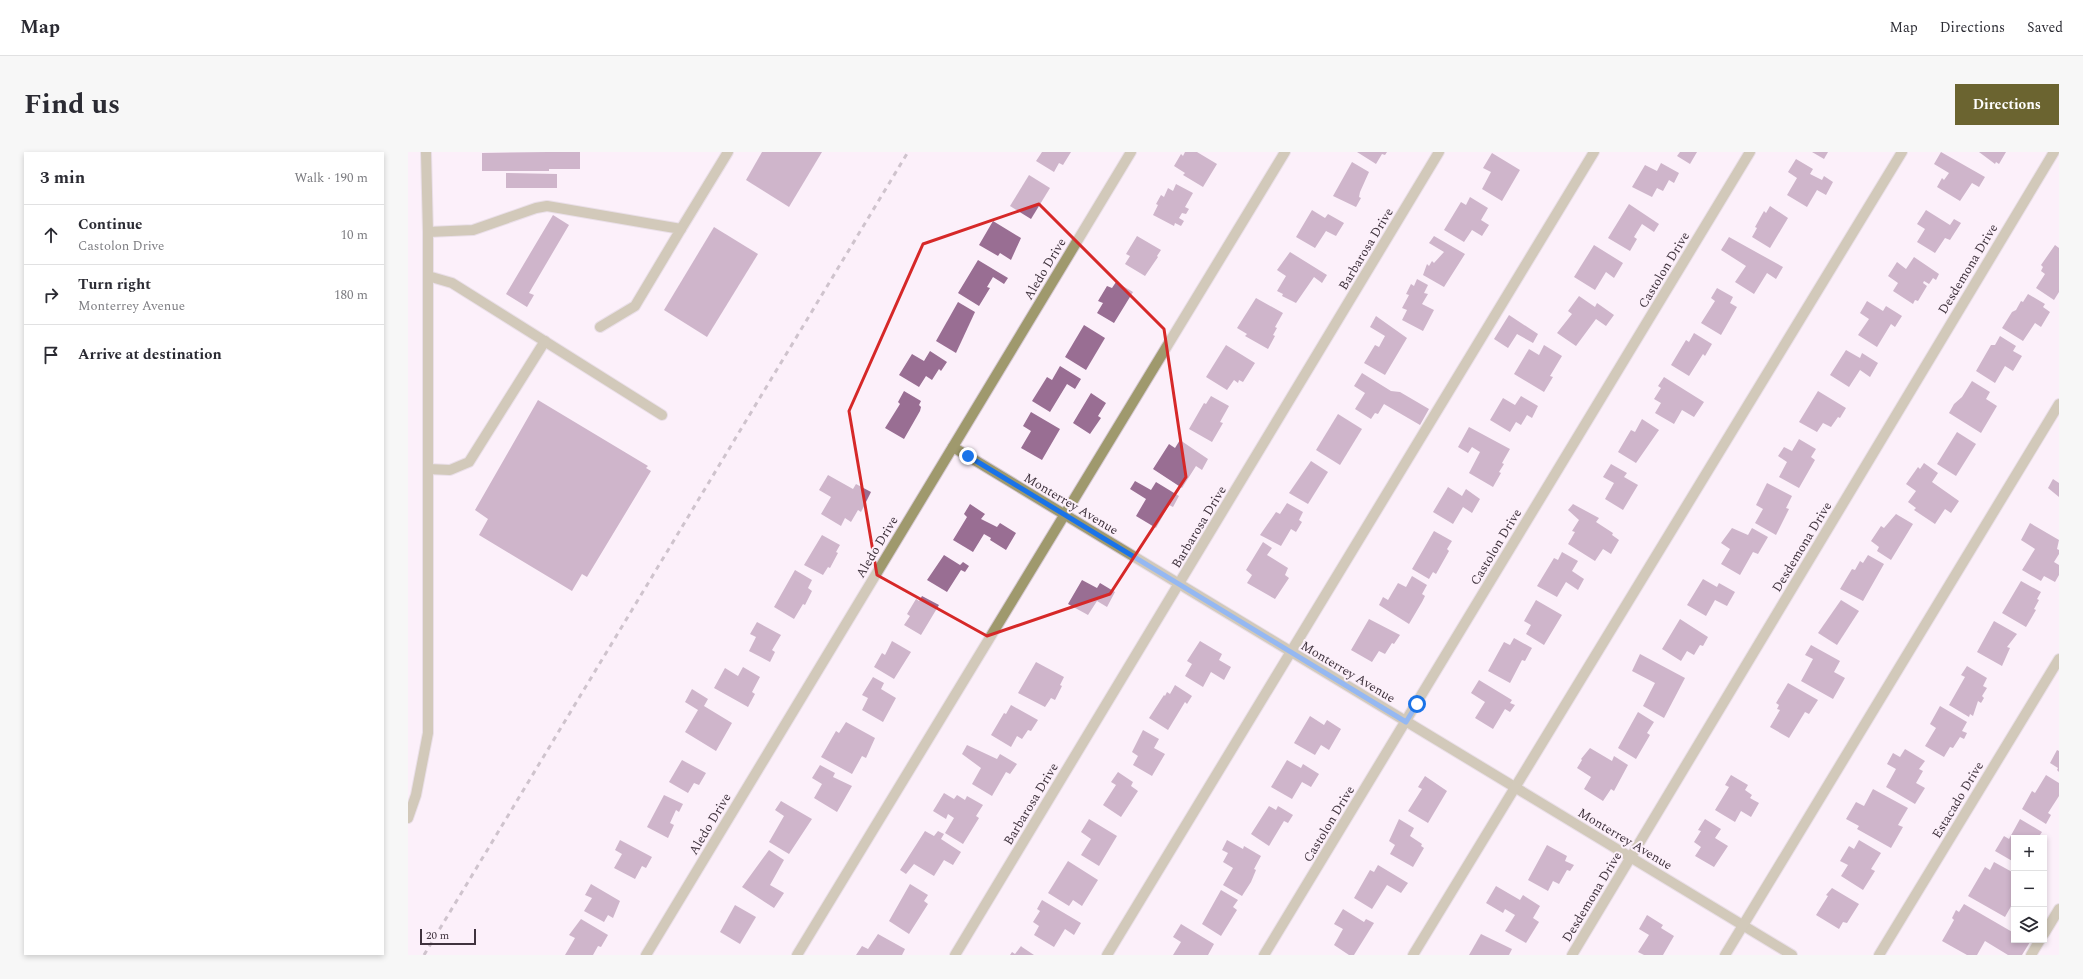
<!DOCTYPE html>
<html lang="en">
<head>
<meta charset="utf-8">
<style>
	:root { --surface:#fff; --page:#f7f7f7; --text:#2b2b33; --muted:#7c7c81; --line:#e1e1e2; --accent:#6b6430 }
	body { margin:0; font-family:Spectral,serif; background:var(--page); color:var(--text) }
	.controls { position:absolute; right:12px; bottom:12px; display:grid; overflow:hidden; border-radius:0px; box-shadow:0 2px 6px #0003 }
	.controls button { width:36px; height:36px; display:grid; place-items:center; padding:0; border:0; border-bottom:1px solid var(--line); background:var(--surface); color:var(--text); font:20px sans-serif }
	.scale { position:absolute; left:12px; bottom:10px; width:56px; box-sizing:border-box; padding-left:4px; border:2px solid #40333e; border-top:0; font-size:11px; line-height:14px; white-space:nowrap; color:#40333e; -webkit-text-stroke:3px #fcf0fa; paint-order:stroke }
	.stop { position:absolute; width:12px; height:12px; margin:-9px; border:3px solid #1a73e8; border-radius:50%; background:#fff }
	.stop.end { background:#1a73e8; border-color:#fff; box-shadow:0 1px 4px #0008 }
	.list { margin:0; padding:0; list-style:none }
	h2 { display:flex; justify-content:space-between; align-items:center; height:52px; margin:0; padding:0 16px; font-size:17px }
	h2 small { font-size:13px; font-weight:400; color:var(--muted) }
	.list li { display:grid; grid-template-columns:26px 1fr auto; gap:12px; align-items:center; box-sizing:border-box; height:60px; padding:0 16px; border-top:1px solid var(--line) }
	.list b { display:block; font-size:15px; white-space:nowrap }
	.list p { margin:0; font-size:13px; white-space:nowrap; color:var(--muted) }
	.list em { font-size:13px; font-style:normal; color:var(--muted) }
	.icon { flex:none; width:22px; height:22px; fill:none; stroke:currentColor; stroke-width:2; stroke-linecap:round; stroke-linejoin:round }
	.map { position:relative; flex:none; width:1651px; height:803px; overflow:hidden; border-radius:0px }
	header { display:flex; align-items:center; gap:24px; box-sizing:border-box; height:56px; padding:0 20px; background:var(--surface); border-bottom:1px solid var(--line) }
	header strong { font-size:19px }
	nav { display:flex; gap:22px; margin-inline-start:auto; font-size:14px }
	.intro { display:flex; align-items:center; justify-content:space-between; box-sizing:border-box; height:96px; padding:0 24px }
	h1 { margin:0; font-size:28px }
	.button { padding:10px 18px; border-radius:0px; background:var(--accent); color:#fff; font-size:14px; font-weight:700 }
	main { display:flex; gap:24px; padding:0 24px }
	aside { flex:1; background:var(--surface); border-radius:0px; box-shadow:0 2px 6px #0003 }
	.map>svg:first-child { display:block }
	.building { fill:#996e93 }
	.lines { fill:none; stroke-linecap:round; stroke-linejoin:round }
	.minor-casing { stroke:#d6cad4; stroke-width:12 }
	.minor { stroke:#9f996d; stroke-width:10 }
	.rail { stroke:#9a8d98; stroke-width:3; stroke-dasharray:5 5; stroke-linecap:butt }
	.route { stroke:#1a73e8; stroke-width:5 }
	.marked { fill:none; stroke:#d62828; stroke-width:3; stroke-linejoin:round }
	.labels { text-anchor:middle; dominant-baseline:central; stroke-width:4; stroke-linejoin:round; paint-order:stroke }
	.street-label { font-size:13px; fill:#40333e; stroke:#fcf0fa }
</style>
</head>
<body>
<header>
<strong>Map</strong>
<nav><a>Map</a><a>Directions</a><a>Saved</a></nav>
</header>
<div class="intro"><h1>Find us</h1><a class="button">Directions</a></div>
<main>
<aside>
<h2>3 min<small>Walk · 190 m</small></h2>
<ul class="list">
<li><svg class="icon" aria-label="ahead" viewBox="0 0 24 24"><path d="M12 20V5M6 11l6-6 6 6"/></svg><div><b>Continue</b><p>Castolon Drive</p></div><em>10 m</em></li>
<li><svg class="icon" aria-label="right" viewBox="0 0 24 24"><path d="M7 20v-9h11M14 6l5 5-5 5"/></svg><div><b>Turn right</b><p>Monterrey Avenue</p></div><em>180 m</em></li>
<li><svg class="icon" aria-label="arrive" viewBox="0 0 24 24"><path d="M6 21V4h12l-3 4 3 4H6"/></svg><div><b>Arrive at destination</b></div></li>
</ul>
</aside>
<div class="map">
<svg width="1651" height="803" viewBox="0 0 1651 803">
	<rect width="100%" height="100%" fill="#fcf0fa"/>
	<g class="building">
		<polygon points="140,0 172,0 172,17 141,17 141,19 74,19 74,1"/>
		<polygon points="354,0 414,0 381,55 338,28"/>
		<polygon points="634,0 663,0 655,13 651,11 646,20 628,9"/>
		<polygon points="777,0 789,0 809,12 795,35 775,23 777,21 766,14 773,2 775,4"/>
		<polygon points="949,0 979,0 977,3 974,2 968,12"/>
		<polygon points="1272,0 1289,0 1282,12 1269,4"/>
		<polygon points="1404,0 1420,0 1416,7"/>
		<polygon points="1533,0 1577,25 1571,35 1564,31 1552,49 1529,35 1534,26 1536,28 1541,21 1526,12"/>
		<polygon points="1571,0 1598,0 1591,12 1588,10 1587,12"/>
		<polygon points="1084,1 1112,18 1094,49 1074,37 1083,20 1075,16"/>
		<polygon points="1388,7 1405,17 1402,22 1414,28 1416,24 1425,30 1418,43 1409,38 1399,55 1379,43 1389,26 1380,20"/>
		<polygon points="944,10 961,20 952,40 951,45 953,46 948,55 925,44"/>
		<polygon points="1253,11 1271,21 1266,31 1261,28 1255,39 1249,36 1244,45 1224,35 1237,13 1249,19"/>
		<polygon points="98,21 149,22 149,36 98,36"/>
		<polygon points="621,23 642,36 623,67 602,54"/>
		<polygon points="768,32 785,41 777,55 781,57 778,62 774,61 771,66 776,69 773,74 767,71 766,74 745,63 750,53 748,52 753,43 756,45 760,36 765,39"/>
		<polygon points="1062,45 1080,56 1073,68 1081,73 1074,84 1064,78 1056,90 1036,78 1053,50 1058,53"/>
		<polygon points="1221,52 1251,72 1246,80 1234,72 1226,85 1229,87 1222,99 1200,86"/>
		<polygon points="1362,54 1380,66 1362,96 1344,85 1349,76 1347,75 1356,59 1358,61"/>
		<polygon points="904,58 917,66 920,62 936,71 928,84 918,79 907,96 888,85"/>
		<polygon points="1518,58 1542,73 1546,67 1553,71 1542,88 1537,86 1527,101 1509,90 1517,77 1509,72"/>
		<polygon points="145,63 161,73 121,141 126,143 119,155 98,142"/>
		<polygon points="585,69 613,86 603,108 592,101 590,104 571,93"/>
		<polygon points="306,75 350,102 299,185 256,158"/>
		<polygon points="729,84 753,98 749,104 750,105 737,124 717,112 722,104 718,102"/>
		<polygon points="1026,84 1057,102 1036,135 1015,123 1019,112 1021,114 1024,109 1026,111 1036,100 1021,91"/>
		<polygon points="1321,85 1375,115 1368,127 1359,121 1346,142 1327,130 1338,114 1313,98"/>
		<polygon points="1186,93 1215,111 1206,126 1198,120 1187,138 1166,125"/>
		<polygon points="1647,93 1651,96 1651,140 1646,148 1628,136 1637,122 1633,119 1635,115 1633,113"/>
		<polygon points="882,100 919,123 914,131 906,125 888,151 874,144 875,142 869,139 878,124 869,118"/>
		<polygon points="1506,105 1531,122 1528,128 1525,126 1521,132 1516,129 1515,131 1519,134 1510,149 1507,148 1505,152 1485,139 1490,131 1480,124 1489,110 1498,117"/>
		<polygon points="570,108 600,126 596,132 585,125 579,135 582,136 571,154 550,141"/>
		<polygon points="1009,127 1020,133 1016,141 1020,142 1014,152 1026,158 1015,179 994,168 999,158 994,156 1001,143 998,142 1003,132 1006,134"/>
		<polygon points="708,130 725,140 706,171 689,161 695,151 690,149 699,134 704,136"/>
		<polygon points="1309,136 1325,145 1322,151 1329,155 1313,183 1293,171 1307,149 1303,146"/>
		<polygon points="1620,142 1637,152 1635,155 1642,160 1633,175 1627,171 1615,189 1594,176 1604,160 1608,158 1613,149 1615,150"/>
		<polygon points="1171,144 1187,155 1189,151 1206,163 1198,174 1188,167 1168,194 1149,181 1164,162 1160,159"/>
		<polygon points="848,146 875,161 867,175 869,176 865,183 867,184 860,197 837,184 839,182 829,176"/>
		<polygon points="1459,149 1475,159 1478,154 1494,164 1487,175 1483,172 1469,195 1450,183 1461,167 1452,161"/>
		<polygon points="550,150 567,160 548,201 528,189"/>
		<polygon points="1101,163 1130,182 1125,191 1109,182 1100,196 1086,187"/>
		<polygon points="968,164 999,186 977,223 956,211 967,193 971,195 977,184 962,175"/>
		<polygon points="676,173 697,186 678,218 657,205"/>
		<polygon points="1286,181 1304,192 1297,204 1295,202 1281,224 1263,213 1278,188 1281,190"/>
		<polygon points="1592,184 1608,194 1605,199 1614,204 1605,219 1597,214 1587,231 1568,219 1583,193 1587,193"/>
		<polygon points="818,193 847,211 835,230 831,228 830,231 826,228 819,238 798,225"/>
		<polygon points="1136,193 1154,204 1142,224 1145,225 1136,240 1106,222 1121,197 1131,203"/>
		<polygon points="1438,198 1452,206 1454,201 1470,211 1462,225 1452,218 1441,235 1422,223"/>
		<polygon points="522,199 539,210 533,219 531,217 524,228 518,224 511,235 491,223 504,202 516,209"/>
		<polygon points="652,214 673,227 667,237 659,232 642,260 624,249 639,225 644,228"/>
		<polygon points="954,221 983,239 992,240 1021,257 1012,273 976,252 970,262 967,261 963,267 947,257 957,241 946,234"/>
		<polygon points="1256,225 1296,250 1286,265 1274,258 1266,272 1247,261 1253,251 1246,247 1253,236 1250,234"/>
		<polygon points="1564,229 1582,240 1578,247 1589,254 1573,281 1541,261 1546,252 1554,245"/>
		<polygon points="496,239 513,249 511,253 513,255 512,259 496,287 477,276 492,252 490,250"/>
		<polygon points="1410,239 1438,256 1432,266 1430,265 1423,275 1415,271 1409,280 1391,270"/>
		<polygon points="683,241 698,251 690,264 693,266 682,282 665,271"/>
		<polygon points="803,244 821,254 812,270 815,271 804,290 781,277 796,251 798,252"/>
		<polygon points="1113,244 1130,254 1124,266 1119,263 1113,273 1108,270 1102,280 1082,268 1095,246 1107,253"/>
		<polygon points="130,248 240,314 238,316 243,319 179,425 174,422 164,439 71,383 80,367 67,358"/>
		<polygon points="623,260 652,277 634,308 613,296 623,279 615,274"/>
		<polygon points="930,262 954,277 932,313 908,298"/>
		<polygon points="1234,267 1251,278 1228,311 1210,300 1223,278 1227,280"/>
		<polygon points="1061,275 1102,297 1094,311 1096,312 1091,320 1093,321 1085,335 1061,321 1072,300 1064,295 1060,301 1050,295"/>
		<polygon points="1549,280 1568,292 1548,324 1529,312"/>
		<polygon points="1391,287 1408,297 1403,305 1407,308 1391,336 1371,325 1379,310 1370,304 1376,295 1384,299"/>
		<polygon points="772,288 800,307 794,318 788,314 774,336 745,317 761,292 767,296"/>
		<polygon points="903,309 920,320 900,352 881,341"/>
		<polygon points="1516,311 1530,321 1524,330 1551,349 1543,361 1537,357 1527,372 1506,358 1508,356 1500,350 1508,339 1498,332 1510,315 1512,317"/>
		<polygon points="1203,312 1219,321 1216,325 1230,333 1215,358 1197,347 1206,331 1195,325"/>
		<polygon points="420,323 445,337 448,332 463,340 453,360 450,358 443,370 437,366 433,374 413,362 423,345 411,338"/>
		<polygon points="1645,327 1651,331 1651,345 1640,336"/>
		<polygon points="727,329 743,338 748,330 771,344 765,355 761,353 748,376 728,364 738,347 722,337"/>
		<polygon points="1359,331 1384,344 1378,356 1381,357 1368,383 1347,371 1355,357 1348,353"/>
		<polygon points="1040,335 1054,344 1058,337 1072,347 1064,361 1055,355 1045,372 1025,360"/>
		<polygon points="879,351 895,360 891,368 894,370 888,380 883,377 873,394 852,383 868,360 872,362"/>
		<polygon points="562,352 577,362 573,367 589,375 592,371 608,381 598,398 582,388 583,386 576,382 565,400 545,388 559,365 556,362"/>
		<polygon points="1165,352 1191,366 1188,370 1205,381 1204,383 1211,388 1203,402 1195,397 1187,409 1160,392 1167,380 1164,379 1171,368 1160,358"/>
		<polygon points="1488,362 1505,372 1483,408 1469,399 1471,395 1463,389 1473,374 1476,376"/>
		<polygon points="1622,371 1651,388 1649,397 1651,398 1651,402 1646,410 1651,413 1651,423 1647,430 1636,424 1633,429 1614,418 1627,397 1613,388"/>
		<polygon points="1324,376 1340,383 1344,376 1360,385 1350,402 1345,400 1332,423 1313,412 1322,397 1313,391"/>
		<polygon points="1026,379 1044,389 1039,397 1041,399 1028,422 1025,420 1021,427 1004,417"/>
		<polygon points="414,383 432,393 428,400 430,401 422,416 420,415 415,423 396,413"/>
		<polygon points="855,390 864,396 859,403 880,416 877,423 881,426 867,447 839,431 844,423 838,418"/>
		<polygon points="1154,400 1170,409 1164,419 1176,427 1170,438 1158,430 1149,445 1129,434 1146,406 1150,408"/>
		<polygon points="536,403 552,413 555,410 561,414 557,420 553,418 539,440 519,428"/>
		<polygon points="1460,403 1476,412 1455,449 1432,437 1444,417 1447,418 1452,409 1455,411"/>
		<polygon points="387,418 404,428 400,436 404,439 397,453 395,452 386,467 366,455"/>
		<polygon points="1004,424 1019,433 1014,442 1017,444 1014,450 1001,472 971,453 975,445 980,448 990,431 998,435"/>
		<polygon points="1295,427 1309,435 1311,431 1327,440 1319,454 1307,448 1298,464 1279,453"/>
		<polygon points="674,428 689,436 692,431 707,440 699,455 689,449 680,463 660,452"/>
		<polygon points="1613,429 1633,440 1629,447 1631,448 1626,457 1628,458 1618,475 1594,461"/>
		<polygon points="514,444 531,453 513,483 496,473 502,464 499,462 508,447 511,449"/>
		<polygon points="1128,448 1154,463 1136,493 1118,482 1123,473 1116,469"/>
		<polygon points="1433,448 1451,459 1429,493 1410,481"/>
		<polygon points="961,467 992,483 986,492 984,491 977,502 971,499 964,510 943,498"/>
		<polygon points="1272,467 1300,485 1295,494 1292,493 1286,503 1279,499 1273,509 1254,497"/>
		<polygon points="1586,469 1609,482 1599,495 1602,496 1594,514 1569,500"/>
		<polygon points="349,470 373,483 364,498 367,500 362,510 341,499 348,485 342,482"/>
		<polygon points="1106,486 1124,496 1117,509 1114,508 1102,531 1080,519 1096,490 1102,493"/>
		<polygon points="484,489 503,500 486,527 466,515 474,501 477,503"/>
		<polygon points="792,489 814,502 811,508 823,515 816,528 803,520 795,535 777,524 784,512 779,509"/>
		<polygon points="1403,493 1432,509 1426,520 1437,526 1425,547 1393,529 1405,507 1397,503"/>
		<polygon points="1232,502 1277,526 1256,566 1235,554 1247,531 1224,519"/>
		<polygon points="628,510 656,525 652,533 654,534 647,548 643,546 637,555 610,541"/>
		<polygon points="1559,514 1579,526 1575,534 1579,536 1574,544 1576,546 1573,551 1570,549 1565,564 1562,562 1561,565 1541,553 1557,525 1553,523"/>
		<polygon points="335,515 352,525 344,540 347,542 340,555 306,536 317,516 330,524"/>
		<polygon points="465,525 476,531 473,537 488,546 475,570 454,558 460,546 454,543"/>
		<polygon points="1071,528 1104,548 1102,551 1107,553 1102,560 1097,557 1085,577 1067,566 1077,550 1063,541"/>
		<polygon points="1380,531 1410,548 1401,562 1397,560 1381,586 1362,575 1372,558 1369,557 1371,553 1368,551"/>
		<polygon points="767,533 784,544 779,552 777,550 760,578 741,566 756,543 757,544 759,540 762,542"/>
		<polygon points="284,537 300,547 296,554 324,571 308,599 277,580 290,558 277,550"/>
		<polygon points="603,553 630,568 623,579 620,578 614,587 609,584 603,595 583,583 596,561 598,562"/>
		<polygon points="1532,554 1559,570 1554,579 1559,581 1556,587 1552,585 1545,596 1542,595 1536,605 1517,594 1528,576 1522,572"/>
		<polygon points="1230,560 1246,570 1239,581 1242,583 1228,607 1210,596"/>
		<polygon points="902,564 916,573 919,568 933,577 921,598 913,593 907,603 886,591"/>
		<polygon points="438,570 467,586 458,606 454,604 444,622 413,605 428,579 431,581"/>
		<polygon points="735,578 751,587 746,596 757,602 744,624 725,613 730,604 724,600"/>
		<polygon points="559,593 589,607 592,602 609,612 602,622 598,620 584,644 564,632 573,616 554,602"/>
		<polygon points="1182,596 1204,609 1206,604 1220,613 1206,639 1203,637 1195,649 1176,637 1183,625 1169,616 1174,608 1173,607"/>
		<polygon points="1497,597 1517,609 1511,617 1515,619 1508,631 1517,636 1507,652 1478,635 1488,617 1479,612 1485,601 1492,605"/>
		<polygon points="1649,598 1651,599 1651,620 1649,618 1650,616 1642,611"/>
		<polygon points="274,608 298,621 291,633 286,631 280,641 261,630"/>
		<polygon points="879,608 893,616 895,612 911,622 903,635 894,630 884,647 863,635"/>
		<polygon points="412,613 427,621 425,625 444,634 429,660 406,646 414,632 404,626"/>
		<polygon points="710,620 725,630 723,634 730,639 713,665 695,653 708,633 703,630"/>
		<polygon points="1323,623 1340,633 1337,638 1344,643 1342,646 1351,651 1343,665 1333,659 1327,670 1307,658 1321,635 1317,633"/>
		<polygon points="1638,623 1651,631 1651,644 1640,661 1643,663 1638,672 1614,657 1624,639 1627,641"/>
		<polygon points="1017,624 1039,639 1020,671 1000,659 1014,637 1010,635"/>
		<polygon points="1465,637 1500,656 1490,673 1495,675 1483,696 1449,677 1451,674 1438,667 1448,650 1456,654"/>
		<polygon points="536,641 546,647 549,643 557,648 559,644 575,653 568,664 571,666 555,692 537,681 546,666 540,662 538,667 525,659"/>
		<polygon points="256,643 275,652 271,660 268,658 262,671 266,673 260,686 239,675"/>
		<polygon points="373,649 404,667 381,702 361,690 376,664 367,658"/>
		<polygon points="861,654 868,658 870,654 885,663 880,671 876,669 861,694 843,682"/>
		<polygon points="681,667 709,684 691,714 673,703 683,687 673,680"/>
		<polygon points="991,667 1006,676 1002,684 1014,692 1013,694 1016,696 1005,715 982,702 987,693 981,689"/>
		<polygon points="1297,667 1313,677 1307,686 1320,694 1306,715 1287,704 1293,695 1286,690 1293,679 1290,678"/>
		<polygon points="1612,667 1634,680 1630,686 1606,686 1606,710 1587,699 1596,684 1601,687"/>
		<polygon points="517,679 526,684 530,679 536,682 533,687 553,700 545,713 536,708 526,724 506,712 498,722 492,718"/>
		<polygon points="212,688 244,705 238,716 234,714 227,727 206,716 214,702 207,698"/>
		<polygon points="819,688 835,697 836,694 853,704 846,717 848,718 843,730 834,744 815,733 825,716 815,710 820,701 814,698"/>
		<polygon points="1451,688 1473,701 1463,717 1467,719 1455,738 1433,724 1440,713 1432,709 1441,694 1446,697"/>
		<polygon points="1139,693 1159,704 1157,709 1166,713 1162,719 1159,718 1151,732 1145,729 1140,739 1120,728"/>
		<polygon points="361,698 376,708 362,733 376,741 366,756 334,735"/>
		<polygon points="660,709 690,728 674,754 665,748 661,754 640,741"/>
		<polygon points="1586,710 1606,721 1606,749 1597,765 1560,744 1577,715 1582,718"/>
		<polygon points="970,713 1000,731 993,741 979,733 964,757 946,746 962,718 966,720"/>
		<polygon points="183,732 212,749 205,766 200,763 196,770 176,759 184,746 177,743"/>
		<polygon points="502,732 520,743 516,749 520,752 501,782 481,769"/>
		<polygon points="1088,734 1112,748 1115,743 1132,754 1125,766 1131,770 1118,791 1097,779 1107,763 1097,757 1095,761 1078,751"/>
		<polygon points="1424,736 1451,752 1439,771 1435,770 1431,777 1408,763 1420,744 1418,743"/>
		<polygon points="813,738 830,748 825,755 829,758 813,784 794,772"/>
		<polygon points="634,748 673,771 666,783 657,777 646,795 626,783 631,774 625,770 632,759 629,757"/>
		<polygon points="1556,752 1606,781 1606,788 1618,788 1622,790 1614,803 1600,803 1577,789 1569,803 1559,803 1534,789 1546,768 1544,766 1548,758 1551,760"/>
		<polygon points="327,753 348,765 332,792 312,780"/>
		<polygon points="935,757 956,770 958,767 966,771 946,803 941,803 926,793 935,777 926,772"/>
		<polygon points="1239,763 1255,773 1253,776 1266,784 1255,803 1236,803 1230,800 1241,783 1231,777"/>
		<polygon points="173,767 200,783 193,795 190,794 185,803 157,803 167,786 161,783"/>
		<polygon points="773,772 806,792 800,803 765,803 773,790 765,785"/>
		<polygon points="470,782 497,797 494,803 448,803 454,794 460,797"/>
		<polygon points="1073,782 1104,797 1101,803 1061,803"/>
		<polygon points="613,794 614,795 626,803 602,803 604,800 607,802"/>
	</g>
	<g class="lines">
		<g class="minor-casing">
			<g id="minor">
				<polyline points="273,77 320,0"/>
				<polyline points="20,80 65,78 128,56 139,54 273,77 227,154 192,175"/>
				<polyline points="20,124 44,131 254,263"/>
				<polyline points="545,295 1384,803"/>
				<polyline points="20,317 42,318 61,310 137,189"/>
				<polyline points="0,666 8,643 20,581 20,80 18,0"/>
				<polyline points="1636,782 1651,757"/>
				<polyline points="238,803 723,0"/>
				<polyline points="389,803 877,0"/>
				<polyline points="547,803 1031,0"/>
				<polyline points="699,803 1186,0"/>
				<polyline points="856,803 1342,0"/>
				<polyline points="1005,803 1494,0"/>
				<polyline points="1164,803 1646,0"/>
				<polyline points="1317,803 1651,252"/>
				<polyline points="1471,803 1651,507"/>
				<polyline points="1623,803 1632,788"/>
			</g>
		</g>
		<use href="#minor" class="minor"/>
		<polyline class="rail" points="16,803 500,0"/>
	</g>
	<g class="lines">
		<polyline class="route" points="560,304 998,570 1009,552"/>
	</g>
	<path d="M0 0H1651V803H0ZM631,52L756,177L778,325L702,442L579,484L469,423L441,259L515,92Z" fill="#fcf0fa" fill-opacity=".55" fill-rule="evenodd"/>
	<path class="marked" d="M631,52L756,177L778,325L702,442L579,484L469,423L441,259L515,92Z"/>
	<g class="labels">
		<g class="street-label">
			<text transform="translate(958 97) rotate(-59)">Barbarosa Drive</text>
			<text transform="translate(637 117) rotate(-59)">Aledo Drive</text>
			<text transform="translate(1560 117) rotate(-59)">Desdemona Drive</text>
			<text transform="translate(1256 118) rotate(-59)">Castolon Drive</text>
			<text transform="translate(663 352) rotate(31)">Monterrey Avenue</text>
			<text transform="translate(791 375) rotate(-59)">Barbarosa Drive</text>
			<text transform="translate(469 395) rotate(-59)">Aledo Drive</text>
			<text transform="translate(1088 395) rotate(-59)">Castolon Drive</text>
			<text transform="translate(1394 395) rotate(-59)">Desdemona Drive</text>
			<text transform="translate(940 520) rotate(31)">Monterrey Avenue</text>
			<text transform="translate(1550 648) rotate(-59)">Estacado Drive</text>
			<text transform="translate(623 652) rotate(-59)">Barbarosa Drive</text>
			<text transform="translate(302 672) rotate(-59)">Aledo Drive</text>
			<text transform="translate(921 672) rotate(-59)">Castolon Drive</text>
			<text transform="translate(1217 687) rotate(31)">Monterrey Avenue</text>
			<text transform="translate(1184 745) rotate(-59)">Desdemona Drive</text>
		</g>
	</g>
</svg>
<div class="controls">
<button>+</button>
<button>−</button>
<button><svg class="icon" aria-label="layers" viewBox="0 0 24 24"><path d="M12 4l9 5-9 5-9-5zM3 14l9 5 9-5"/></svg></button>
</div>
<div class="scale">20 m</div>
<div class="stop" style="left:1009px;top:552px"></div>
<div class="stop end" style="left:560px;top:304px"></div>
</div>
</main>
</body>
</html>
